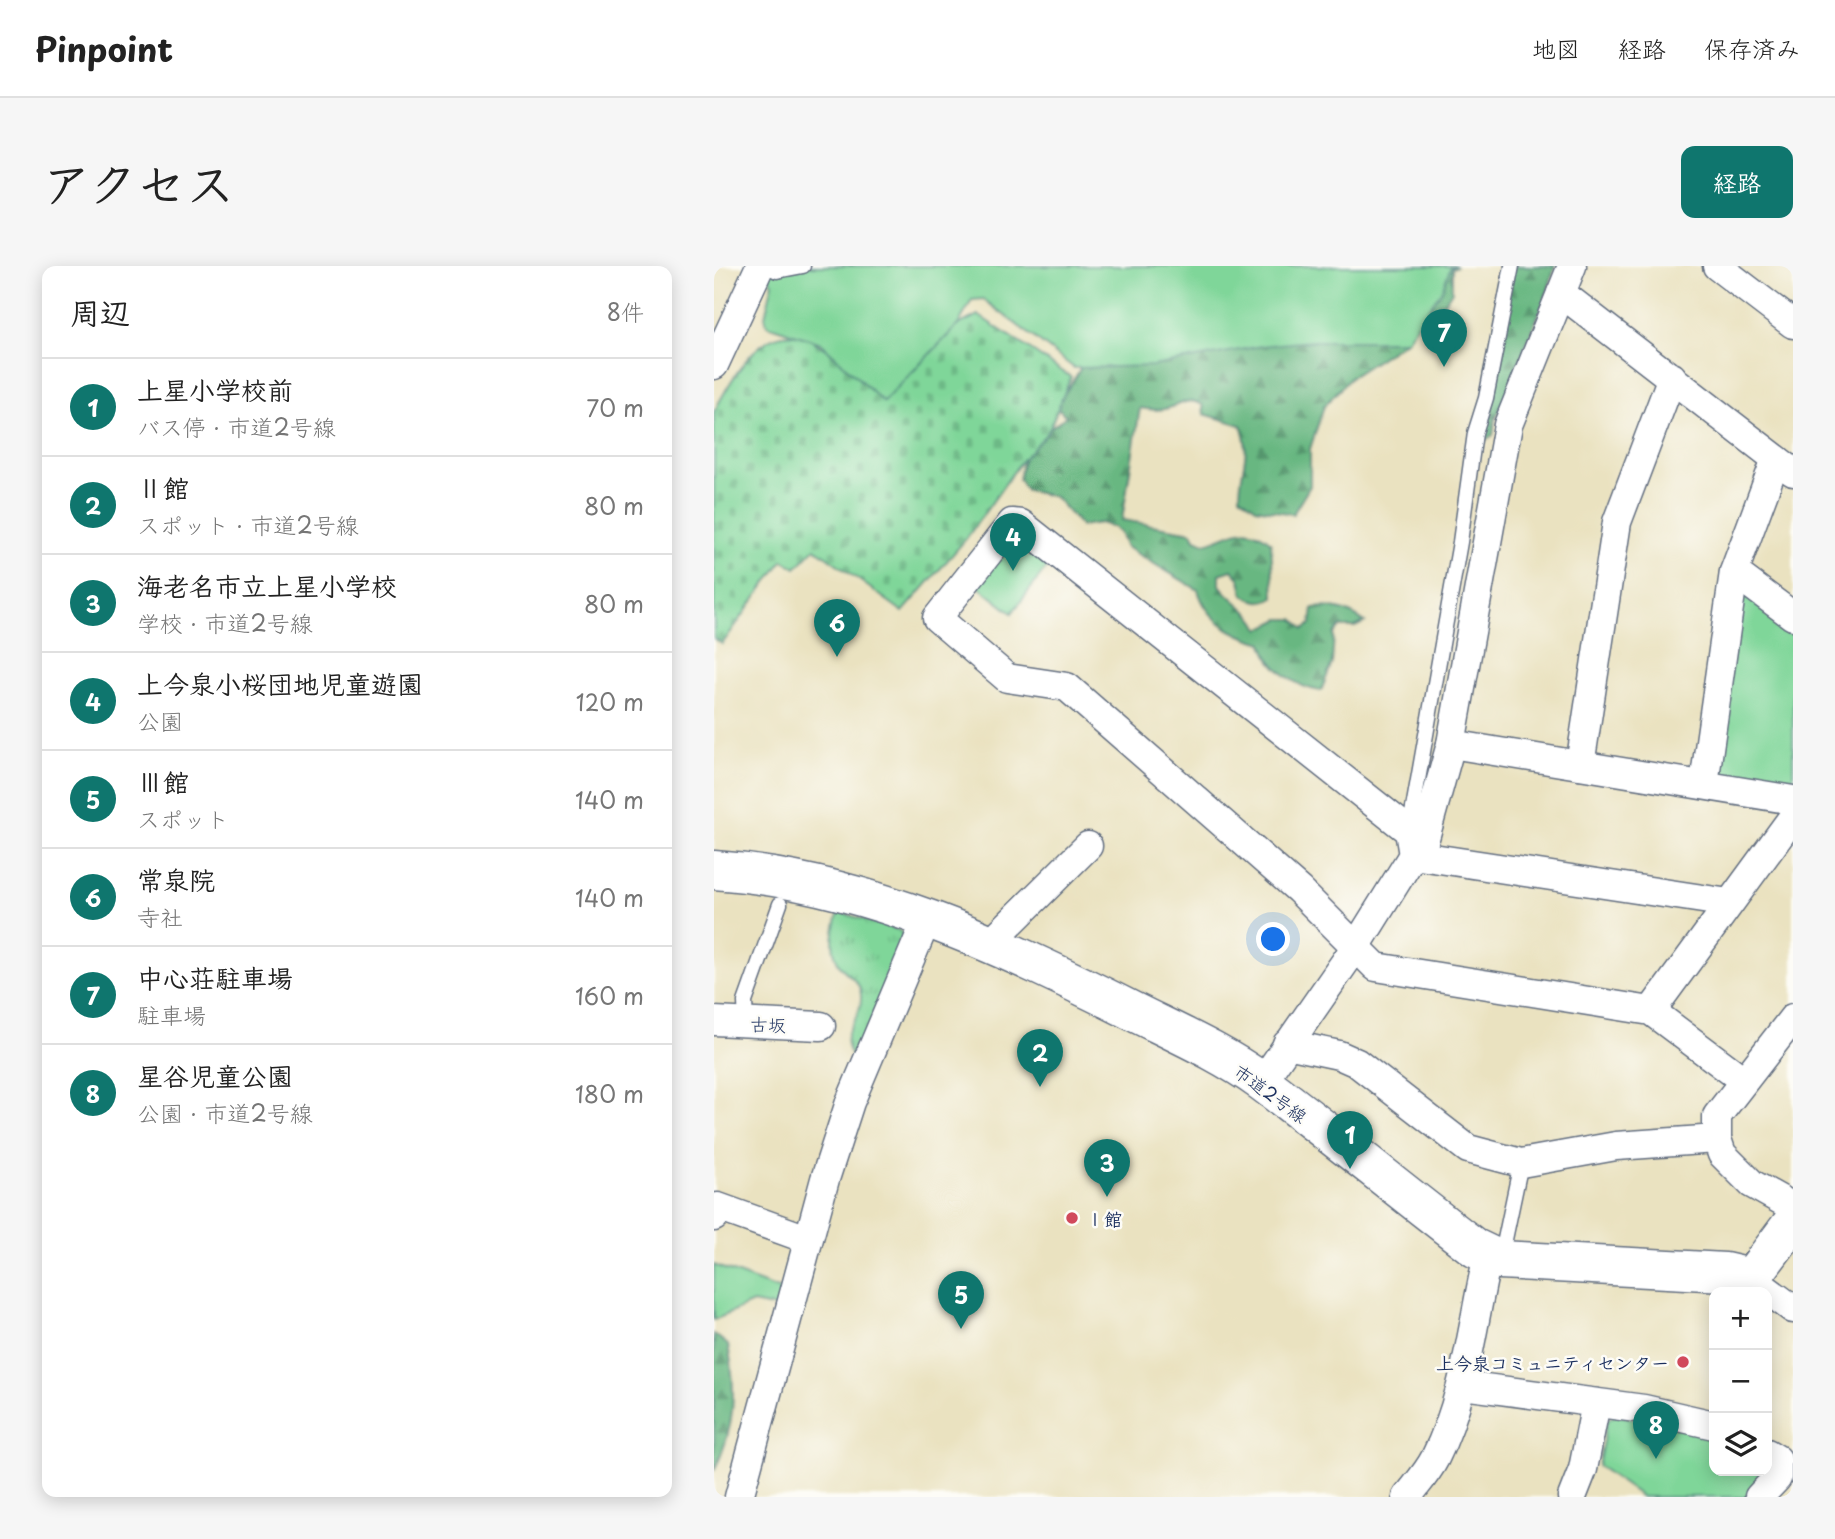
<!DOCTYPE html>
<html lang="ja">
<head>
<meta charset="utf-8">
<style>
	:root { --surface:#fff; --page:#f6f6f6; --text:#222; --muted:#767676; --line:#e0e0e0; --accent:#0f766e }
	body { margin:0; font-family:"Playpen Sans","Klee One",sans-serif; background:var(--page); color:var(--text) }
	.controls { position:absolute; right:21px; bottom:21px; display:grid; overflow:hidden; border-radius:14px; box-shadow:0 4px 18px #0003 }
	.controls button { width:63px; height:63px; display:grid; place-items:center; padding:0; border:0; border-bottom:2px solid var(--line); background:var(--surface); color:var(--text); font:35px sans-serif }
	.you { position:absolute; left:560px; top:674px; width:24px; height:24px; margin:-18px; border:5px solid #fff; border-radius:50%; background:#1a73e8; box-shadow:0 0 0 10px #1a73e833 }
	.badge { display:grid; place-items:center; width:46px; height:46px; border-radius:50%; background:var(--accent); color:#fff; font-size:23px; font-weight:700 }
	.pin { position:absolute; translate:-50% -58px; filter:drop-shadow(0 2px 4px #0008) }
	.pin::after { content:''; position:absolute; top:37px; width:24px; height:21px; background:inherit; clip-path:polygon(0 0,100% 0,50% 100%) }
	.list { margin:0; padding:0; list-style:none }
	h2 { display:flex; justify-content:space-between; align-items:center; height:91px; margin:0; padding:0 28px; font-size:30px }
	h2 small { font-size:23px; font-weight:400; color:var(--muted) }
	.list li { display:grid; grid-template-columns:46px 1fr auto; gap:21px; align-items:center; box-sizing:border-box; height:98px; padding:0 28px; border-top:2px solid var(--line) }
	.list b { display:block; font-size:26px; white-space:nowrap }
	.list p { margin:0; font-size:23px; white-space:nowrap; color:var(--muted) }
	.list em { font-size:23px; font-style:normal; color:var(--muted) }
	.icon { flex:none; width:38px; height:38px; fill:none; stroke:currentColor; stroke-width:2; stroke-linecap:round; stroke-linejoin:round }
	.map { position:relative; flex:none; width:1079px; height:1231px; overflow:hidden; border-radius:14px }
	header { display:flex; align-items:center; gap:42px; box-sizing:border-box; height:98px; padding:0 35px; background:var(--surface); border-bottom:2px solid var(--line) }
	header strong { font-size:33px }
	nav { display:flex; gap:38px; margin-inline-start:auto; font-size:24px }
	.intro { display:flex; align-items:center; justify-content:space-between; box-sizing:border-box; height:168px; padding:0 42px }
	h1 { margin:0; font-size:49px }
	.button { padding:18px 32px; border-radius:14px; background:var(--accent); color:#fff; font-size:24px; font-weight:700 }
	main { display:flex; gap:42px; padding:0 42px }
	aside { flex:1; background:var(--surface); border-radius:14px; box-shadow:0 4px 18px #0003 }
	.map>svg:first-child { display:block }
	.grass { fill:url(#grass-tufts); stroke:#4d827c; stroke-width:2 }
	.forest { fill:url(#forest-firs); stroke:#417370; stroke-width:2 }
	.cemetery { fill:url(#cemetery-stones); stroke:#4d827c; stroke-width:2 }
	.park { fill:#7fd699; stroke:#4d827c; stroke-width:2 }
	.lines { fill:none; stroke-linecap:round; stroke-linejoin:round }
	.lane-casing { stroke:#636e80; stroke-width:17 }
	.street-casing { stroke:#636e80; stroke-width:31 }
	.secondary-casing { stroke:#636e80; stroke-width:41 }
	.lane { stroke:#fff; stroke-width:14 }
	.street { stroke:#fff; stroke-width:28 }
	.secondary { stroke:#fff; stroke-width:38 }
	.poi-dot { fill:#d1495b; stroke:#fdfcf7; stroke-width:2.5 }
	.labels { text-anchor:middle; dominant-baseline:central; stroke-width:5; stroke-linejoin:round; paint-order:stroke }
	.street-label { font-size:18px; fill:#1b2f5e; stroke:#fdfcf7 }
	.poi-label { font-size:18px; font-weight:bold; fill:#1b2f5e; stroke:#fdfcf7; text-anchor:start }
</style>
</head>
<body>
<header>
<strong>Pinpoint</strong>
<nav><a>地図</a><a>経路</a><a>保存済み</a></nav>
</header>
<div class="intro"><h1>アクセス</h1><a class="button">経路</a></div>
<main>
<aside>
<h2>周辺<small>8件</small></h2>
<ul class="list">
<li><span class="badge">1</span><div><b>上星小学校前</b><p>バス停 · 市道2号線</p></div><em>70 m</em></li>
<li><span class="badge">2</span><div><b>Ⅱ館</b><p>スポット · 市道2号線</p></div><em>80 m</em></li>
<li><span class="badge">3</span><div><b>海老名市立上星小学校</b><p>学校 · 市道2号線</p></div><em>80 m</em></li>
<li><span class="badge">4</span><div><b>上今泉小桜団地児童遊園</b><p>公園</p></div><em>120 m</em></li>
<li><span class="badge">5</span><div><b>Ⅲ館</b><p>スポット</p></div><em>140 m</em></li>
<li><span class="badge">6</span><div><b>常泉院</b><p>寺社</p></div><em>140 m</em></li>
<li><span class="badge">7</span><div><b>中心荘駐車場</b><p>駐車場</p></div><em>160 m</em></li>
<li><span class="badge">8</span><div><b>星谷児童公園</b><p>公園 · 市道2号線</p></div><em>180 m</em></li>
</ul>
</aside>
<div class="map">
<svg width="1079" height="1231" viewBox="0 0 1079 1231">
	<defs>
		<pattern id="grass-tufts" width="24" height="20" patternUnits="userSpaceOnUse" patternTransform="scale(1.75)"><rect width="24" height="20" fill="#7fd699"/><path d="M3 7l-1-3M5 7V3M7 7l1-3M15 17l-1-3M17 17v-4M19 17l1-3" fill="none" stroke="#6db886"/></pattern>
		<pattern id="forest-firs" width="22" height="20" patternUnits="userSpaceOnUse" patternTransform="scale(1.75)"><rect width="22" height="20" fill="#67b781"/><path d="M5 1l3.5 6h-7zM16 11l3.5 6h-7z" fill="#54956d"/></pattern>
		<pattern id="cemetery-stones" width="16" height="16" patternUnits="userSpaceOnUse" patternTransform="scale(1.75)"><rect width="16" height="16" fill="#7fd699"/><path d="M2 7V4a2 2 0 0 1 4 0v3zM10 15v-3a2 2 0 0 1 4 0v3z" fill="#6db886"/></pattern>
	</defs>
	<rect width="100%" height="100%" fill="#fdfcf7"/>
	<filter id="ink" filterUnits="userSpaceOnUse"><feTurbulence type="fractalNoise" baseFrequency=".0143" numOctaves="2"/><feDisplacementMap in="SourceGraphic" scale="14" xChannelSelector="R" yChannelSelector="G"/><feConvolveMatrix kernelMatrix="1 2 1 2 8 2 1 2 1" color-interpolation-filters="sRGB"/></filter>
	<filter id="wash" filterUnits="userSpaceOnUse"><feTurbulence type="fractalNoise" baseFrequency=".00686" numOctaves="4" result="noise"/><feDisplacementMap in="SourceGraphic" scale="28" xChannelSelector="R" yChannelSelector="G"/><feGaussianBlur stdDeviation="1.57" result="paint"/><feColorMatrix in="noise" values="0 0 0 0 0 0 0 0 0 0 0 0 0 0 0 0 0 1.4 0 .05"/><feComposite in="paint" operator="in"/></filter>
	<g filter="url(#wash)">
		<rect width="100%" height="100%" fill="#eae2c0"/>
		<path class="grass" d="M125,646L185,664L194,675L141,796C118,764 149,758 147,730C147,716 137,712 129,703C114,687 119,665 125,646Z"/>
		<g class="forest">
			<path d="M594,0H743L738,2V25L731,36L711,46L692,75L637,111L610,140L596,183V220L579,248L542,242L526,230C526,202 538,188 527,159L490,148L489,139C474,130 465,140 450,143C442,145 434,143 426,142L408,254L478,266L481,273L491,277C518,270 530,253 557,276L560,331C549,338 539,336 529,328L526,313L518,304L506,308V319C518,336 538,344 546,363L566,353H580L590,363L597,358L599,342C618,339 636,345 651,356L641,361H626L620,368L618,397L607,425C583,422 555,402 549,377C520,369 493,355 484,324L412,281L406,267L400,261L386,257L367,260L341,231L312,224L305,213C307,199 312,178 325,169C335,162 343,158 352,150L343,141C350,125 361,115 368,99Z"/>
			<polygon points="795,0 841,0 833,28 781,154 779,169 773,173 767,172"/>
			<path d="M0,1068L14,1079C23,1124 21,1163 0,1205Z"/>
		</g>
		<path class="cemetery" d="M264,49L357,111L334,166L308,194L252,273L189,346L101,282L82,302L69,294L8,378L0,372V146C58,33 92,56 169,136L244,59Z"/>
		<g class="park">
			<polygon points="54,0 737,0 728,24 692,75 597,75 547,80 439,100 360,102 269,33 258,34 244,59 169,136 107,77 53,59 51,50 59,17 54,11"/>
			<polygon points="301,271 339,293 298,347 260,317"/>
			<polygon points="1035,328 1079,361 1079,524 1004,509 1024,333"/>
			<polygon points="0,999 69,1025 63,1042 39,1037 0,1054"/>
			<polygon points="902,1149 1000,1169 1000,1205 1053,1205 1032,1231 928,1231 884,1200 893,1154"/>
		</g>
	</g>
	<g filter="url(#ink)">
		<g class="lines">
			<g class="lane-casing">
				<g id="lane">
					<polyline points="52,0 63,5 89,0"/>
					<polyline points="695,565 746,276 761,167 772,132 798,0"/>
					<polyline points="32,757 31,736 66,638"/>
					<polyline points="790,978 807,897"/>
				</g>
			</g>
			<g class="street-casing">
				<g id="street">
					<polyline points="1003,0 1079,58"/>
					<polyline points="847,27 1079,206"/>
					<polyline points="0,99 46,0"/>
					<polyline points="1020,306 1079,350"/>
					<polyline points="737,478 1079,534"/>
					<polyline points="866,499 903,256 958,111"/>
					<polyline points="990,518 1020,306 1062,193"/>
					<polyline points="699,589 695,565 307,258 298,257 223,352 293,412 353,421 585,624 662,701 937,745 1029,814"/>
					<polyline points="699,589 1015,637"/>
					<polyline points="275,678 374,580"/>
					<polyline points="937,745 1079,551"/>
					<polyline points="1079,752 1003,850 1003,873 1008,888 1038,918 1079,941"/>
					<polyline points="0,755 107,760"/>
					<polyline points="573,778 625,789 643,797 754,883 807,897 902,880 1003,873"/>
					<polyline points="548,816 643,679 699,589 709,579 737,478 794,159 858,0"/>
					<polyline points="0,951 4,941 93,973"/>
					<polyline points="1037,1012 1079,1043"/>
					<polyline points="748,1119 930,1143 1000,1159"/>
					<polyline points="25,1231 111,913 136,836 213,653"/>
					<path d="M693,1231C703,1218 714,1206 721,1192C753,1128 758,1057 774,989"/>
					<polyline points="858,1231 869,1203 882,1137"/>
					<polyline points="1045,1231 1063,1212 1063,1193 1053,1187"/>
				</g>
			</g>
			<g class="secondary-casing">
				<path id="secondary" d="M0,604C148,614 288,679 418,745C462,767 508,787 548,816C620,870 689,927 761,982L786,994L1011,1006L1037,1012L1079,956"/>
			</g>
			<use href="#lane" class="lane"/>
			<use href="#street" class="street"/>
			<use href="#secondary" class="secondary"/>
		</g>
	</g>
	<g class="poi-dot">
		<circle cx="358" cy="952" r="7"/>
		<circle cx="969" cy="1096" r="7"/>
	</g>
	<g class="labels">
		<g class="street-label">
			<text transform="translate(54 758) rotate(2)">古坂</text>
			<text transform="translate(557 827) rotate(36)">市道2号線</text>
		</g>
		<g class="poi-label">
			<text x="372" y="952">Ⅰ館</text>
			<text x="955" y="1096" text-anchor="end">上今泉コミュニティセンター</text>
		</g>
	</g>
</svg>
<div class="controls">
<button>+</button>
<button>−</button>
<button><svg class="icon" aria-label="layers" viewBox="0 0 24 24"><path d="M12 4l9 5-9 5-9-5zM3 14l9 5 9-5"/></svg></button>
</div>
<div class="you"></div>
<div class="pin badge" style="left:636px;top:903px">1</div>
<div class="pin badge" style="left:326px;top:821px">2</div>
<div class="pin badge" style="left:393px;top:931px">3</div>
<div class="pin badge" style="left:299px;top:305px">4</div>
<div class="pin badge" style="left:247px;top:1063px">5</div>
<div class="pin badge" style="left:123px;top:391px">6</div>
<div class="pin badge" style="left:730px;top:101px">7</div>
<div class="pin badge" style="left:942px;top:1193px">8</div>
</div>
</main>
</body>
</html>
